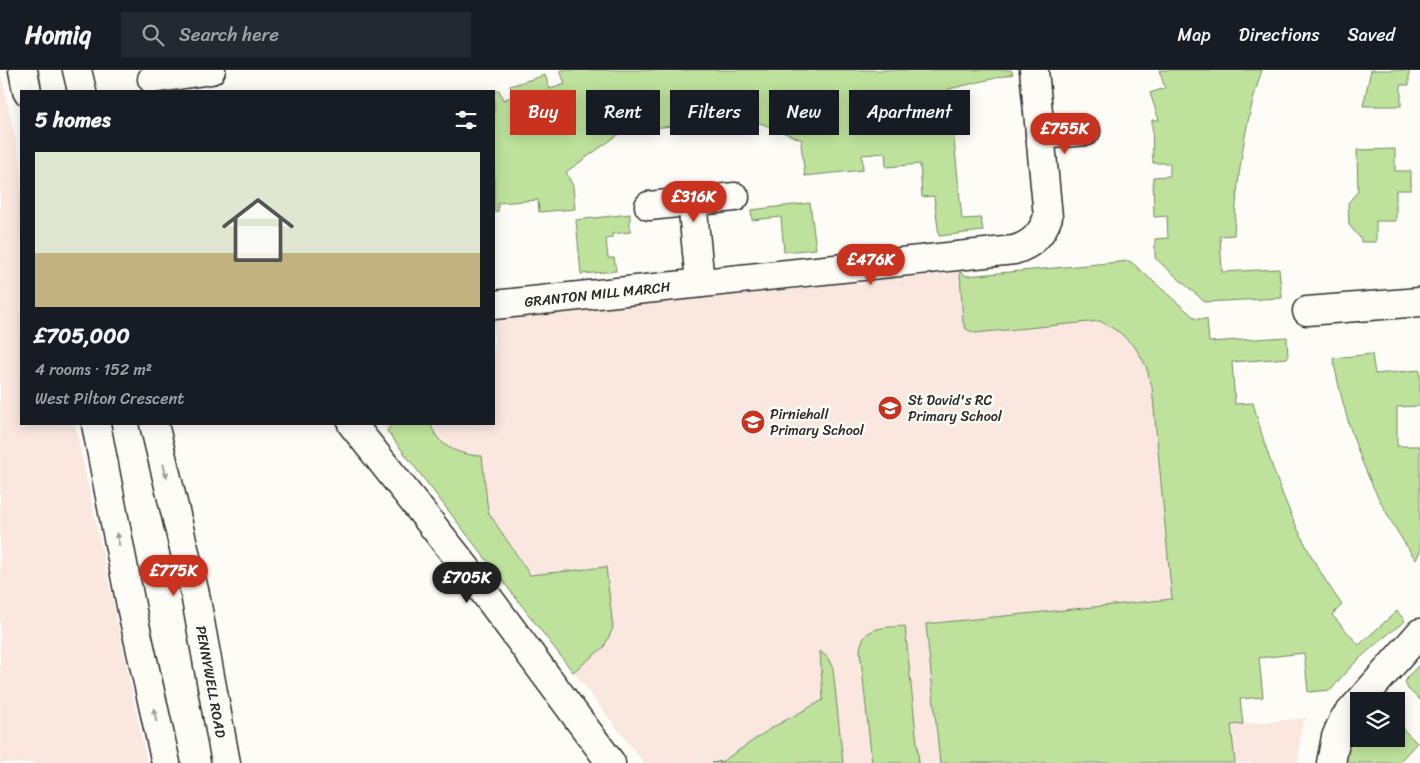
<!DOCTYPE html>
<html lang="en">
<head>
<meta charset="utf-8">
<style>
  :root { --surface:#171b24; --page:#242831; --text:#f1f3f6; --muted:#9ea1a6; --line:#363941; --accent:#c8321e }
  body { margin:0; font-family:Sriracha,sans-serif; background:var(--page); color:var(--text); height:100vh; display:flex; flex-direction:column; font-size:19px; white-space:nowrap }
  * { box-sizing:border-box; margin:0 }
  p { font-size:16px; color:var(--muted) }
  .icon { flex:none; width:28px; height:28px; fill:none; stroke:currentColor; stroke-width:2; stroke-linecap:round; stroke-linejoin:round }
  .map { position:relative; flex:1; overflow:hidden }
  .drawer { position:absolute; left:20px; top:20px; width:475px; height:335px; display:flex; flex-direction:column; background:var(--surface); border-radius:0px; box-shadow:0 2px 12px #0003 }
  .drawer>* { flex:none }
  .banner { position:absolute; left:510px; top:20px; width:475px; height:45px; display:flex; gap:10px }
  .buttons { position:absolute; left:1350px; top:622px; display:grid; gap:10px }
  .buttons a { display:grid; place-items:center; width:55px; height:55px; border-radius:0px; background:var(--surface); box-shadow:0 2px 12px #0003; font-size:25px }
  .price { position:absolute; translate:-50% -42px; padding:0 11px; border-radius:18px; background:var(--accent); color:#fff; font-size:16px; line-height:32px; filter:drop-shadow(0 1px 2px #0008) }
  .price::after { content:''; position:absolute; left:50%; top:30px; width:15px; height:11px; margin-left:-8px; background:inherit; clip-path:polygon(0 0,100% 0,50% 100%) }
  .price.active { background:#222; color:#fff }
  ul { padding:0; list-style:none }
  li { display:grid; align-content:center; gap:10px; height:265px; padding:0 15px }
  li span { display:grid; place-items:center; height:155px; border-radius:0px; color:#555 }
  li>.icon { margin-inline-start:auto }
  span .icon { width:90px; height:90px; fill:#fffc; stroke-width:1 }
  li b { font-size:21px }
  h2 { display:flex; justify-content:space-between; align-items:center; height:60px; padding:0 15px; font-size:21px }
  .chip { padding:0 18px; border-radius:0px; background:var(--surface); box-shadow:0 2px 12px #0003; font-size:18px; line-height:45px }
  .chip.active { background:var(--accent); color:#fff }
  header { display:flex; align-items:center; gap:30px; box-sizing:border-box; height:70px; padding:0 25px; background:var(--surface); border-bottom:1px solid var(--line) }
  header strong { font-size:24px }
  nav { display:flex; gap:28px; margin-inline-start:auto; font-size:18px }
  .search { width:350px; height:45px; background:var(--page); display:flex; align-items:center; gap:12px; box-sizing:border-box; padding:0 18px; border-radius:0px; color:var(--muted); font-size:19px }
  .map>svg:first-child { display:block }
  .built { fill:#f9e7e0 }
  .green { fill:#bee29c; stroke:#748664 }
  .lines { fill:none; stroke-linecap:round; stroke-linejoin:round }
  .minor-casing { stroke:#2b2b2b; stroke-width:31 }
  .minor { stroke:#fdfcf7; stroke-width:28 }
  .oneway { fill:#9e9e9b }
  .labels { text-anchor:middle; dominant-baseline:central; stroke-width:5; stroke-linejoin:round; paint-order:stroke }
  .street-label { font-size:14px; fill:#2b2b2b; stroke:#fdfcf7 }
  .poi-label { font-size:14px; fill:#2b2b2b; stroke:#fdfcf7; text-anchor:start }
</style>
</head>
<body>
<header>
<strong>Homiq</strong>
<div class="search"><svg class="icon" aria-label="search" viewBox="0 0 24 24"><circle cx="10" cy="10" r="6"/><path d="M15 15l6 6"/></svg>Search here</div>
<nav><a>Map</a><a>Directions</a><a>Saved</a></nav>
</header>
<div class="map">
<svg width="1420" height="693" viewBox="0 0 1420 693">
  <rect width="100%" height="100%" fill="#fdfcf7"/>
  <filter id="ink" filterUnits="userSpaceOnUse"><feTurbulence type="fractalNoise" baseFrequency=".02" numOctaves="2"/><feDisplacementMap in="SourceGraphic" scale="10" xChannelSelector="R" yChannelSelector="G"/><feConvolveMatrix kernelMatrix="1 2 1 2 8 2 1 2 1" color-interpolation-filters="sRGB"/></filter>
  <g filter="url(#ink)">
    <!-- built -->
    <path class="built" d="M 0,0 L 21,96 L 21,354 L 75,354 L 147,693 L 0,693 Z
      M 1130,191 L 1196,249 L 1207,249 L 1243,654 L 1308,648 L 1302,654 L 1298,693 L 644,693 L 381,354 L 494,354 L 494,250 L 960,202 L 967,206 Z"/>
    <!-- green -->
    <path class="green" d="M 560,0 L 1011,0 L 1013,4 L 949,19 L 962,149 L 981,148 L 983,161 L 939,166 L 934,126 L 922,127 L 920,94 L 886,97 L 885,83 L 862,85 L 863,100 L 805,106 L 801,74 L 802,70 L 723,38 L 724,51 L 642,59 L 639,50 L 566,102 L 573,116 L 575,139 L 539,142 L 538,130 L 498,133 L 498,141 L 494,142 L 494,22 L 499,20 L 503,30 L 514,26 L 510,16 L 545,5 L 550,19 L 565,14 Z
      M 1159,0 L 1262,0 C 1244,54 1237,109 1234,165 L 1220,166 L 1222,202 L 1279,199 L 1282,228 L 1205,232 L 1155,188 L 1155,169 L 1168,168 L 1167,146 L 1154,147 L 1153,107 L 1170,106 L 1170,93 L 1153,93 L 1152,50 L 1159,50 L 1150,23 L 1165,18 Z
      M 1371,0 L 1409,0 L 1409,15 L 1401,15 L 1401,36 L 1363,36 Z
      M 1395,79 L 1395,101 L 1411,101 L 1411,120 L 1396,120 L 1396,151 L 1376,151 L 1376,172 L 1361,172 L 1361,169 L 1349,155 L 1348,133 L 1358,121 L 1357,80 Z
      M 810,133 L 816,179 L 784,182 L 781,147 L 752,150 L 751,140 Z
      M 630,144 L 630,162 L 612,164 L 612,168 L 606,169 L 608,188 L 614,188 L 616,201 L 581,204 L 576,150 Z
      M 1130,191 L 1196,249 L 1207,249 L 1209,272 L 1287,267 L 1288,288 L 1232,292 L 1235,334 L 1253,333 C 1272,405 1299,475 1342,535 L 1332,545 L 1359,575 L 1397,541 L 1405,551 C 1378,572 1352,592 1331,620 L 1308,622 L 1304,583 L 1259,588 L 1263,627 L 1240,629 L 1243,654 L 1231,655 L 1235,693 L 940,693 L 926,554 L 1172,529 L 1152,317 L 1146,296 L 1135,277 L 1119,262 L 1100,251 L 975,263 L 966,259 L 963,252 L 960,202 L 967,206 Z
      M 1372,284 L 1375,304 L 1420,300 L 1420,336 L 1397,337 L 1397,376 L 1420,376 L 1420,481 L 1416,490 C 1370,424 1348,366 1333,288 Z
      M 392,354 L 431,354 C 437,377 460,385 482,386 L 488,442 L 530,505 L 606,497 L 613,558 L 604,577 L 573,602 L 387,361 Z
      M 905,556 L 919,693 L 872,693 L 860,580 C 863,555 885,558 905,556 Z
      M 820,581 L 828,588 L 833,599 L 843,693 L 712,693 L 723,691 L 773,657 L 823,630 Z
      M 1420,594 L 1420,630 L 1408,619 L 1405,612 L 1409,605 Z
      M 1396,652 L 1417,673 L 1398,693 L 1345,693 L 1348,672 L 1359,661 L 1359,669 L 1396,669 Z"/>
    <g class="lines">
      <defs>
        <g id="minor">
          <path d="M 23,0 L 27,21"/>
          <path d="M 77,0 L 82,21"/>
          <path d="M 152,9 L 211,0"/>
          <path d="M 1040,65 L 1086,61"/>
          <path d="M 692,131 L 700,213"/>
          <path d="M 649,136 L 735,127"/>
          <path id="s1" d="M 494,235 L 1014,180 C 1032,175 1042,164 1048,147 L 1034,0"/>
          <path d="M 1307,241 L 1420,232"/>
          <path d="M 96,354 L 132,541 L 166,693"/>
          <path id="s2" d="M 154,354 L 195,524 L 226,693"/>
          <path d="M 352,354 L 467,499 L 611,693"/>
          <path d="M 1331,693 L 1336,667 L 1344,649 L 1420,563"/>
        </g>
      </defs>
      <!-- minor casing -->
      <use href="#minor" class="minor-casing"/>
      <!-- minor -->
      <use href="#minor" class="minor"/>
    </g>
    <!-- one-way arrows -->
    <defs><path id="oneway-solid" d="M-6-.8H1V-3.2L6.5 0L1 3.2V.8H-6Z" transform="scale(1.25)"/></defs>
    <g class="oneway">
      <use href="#oneway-solid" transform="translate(165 401) rotate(76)"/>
      <use href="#oneway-solid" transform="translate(118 469) rotate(-101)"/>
      <use href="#oneway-solid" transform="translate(155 645) rotate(-103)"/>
    </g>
  </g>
  <!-- icons -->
  <defs>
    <symbol id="school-disc" viewBox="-11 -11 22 22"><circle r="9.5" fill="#c8321e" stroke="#fdfcf7"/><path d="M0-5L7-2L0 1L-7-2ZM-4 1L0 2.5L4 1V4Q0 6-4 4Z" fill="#fff"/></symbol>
  </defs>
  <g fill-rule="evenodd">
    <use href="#school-disc" x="876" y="324" width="28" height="28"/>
    <use href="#school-disc" x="739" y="338" width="28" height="28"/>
  </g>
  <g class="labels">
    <!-- street labels -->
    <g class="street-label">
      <text stroke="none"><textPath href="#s1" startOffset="104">GRANTON MILL MARCH</textPath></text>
      <text stroke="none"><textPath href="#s2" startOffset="264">PENNYWELL ROAD</textPath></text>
    </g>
    <!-- poi labels -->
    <g class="poi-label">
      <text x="908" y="330">St David's RC<tspan x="908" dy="16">Primary School</tspan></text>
      <text x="770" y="344">Pirniehall<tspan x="770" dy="16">Primary School</tspan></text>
    </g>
  </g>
</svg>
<div class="buttons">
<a><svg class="icon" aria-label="layers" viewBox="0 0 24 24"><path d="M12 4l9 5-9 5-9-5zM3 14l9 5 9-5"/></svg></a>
</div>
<b class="price" style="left:1065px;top:85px">£755K</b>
<b class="price" style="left:694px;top:153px">£316K</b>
<b class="price" style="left:871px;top:216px">£476K</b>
<b class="price" style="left:174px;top:527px">£775K</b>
<b class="price active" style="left:467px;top:534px">£705K</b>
<div class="banner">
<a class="chip active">Buy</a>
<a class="chip">Rent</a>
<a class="chip">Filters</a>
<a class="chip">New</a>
<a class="chip">Apartment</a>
</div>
<section class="drawer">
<h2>5 homes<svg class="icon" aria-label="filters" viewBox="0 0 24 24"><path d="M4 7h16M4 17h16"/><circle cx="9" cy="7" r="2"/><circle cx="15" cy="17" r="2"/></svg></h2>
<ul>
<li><span style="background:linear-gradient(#dfe7d0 65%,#c2b280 0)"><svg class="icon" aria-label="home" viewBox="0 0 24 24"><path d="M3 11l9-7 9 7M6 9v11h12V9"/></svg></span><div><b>£705,000</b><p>4 rooms · 152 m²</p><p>West Pilton Crescent</p></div></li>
</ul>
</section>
</div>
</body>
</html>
